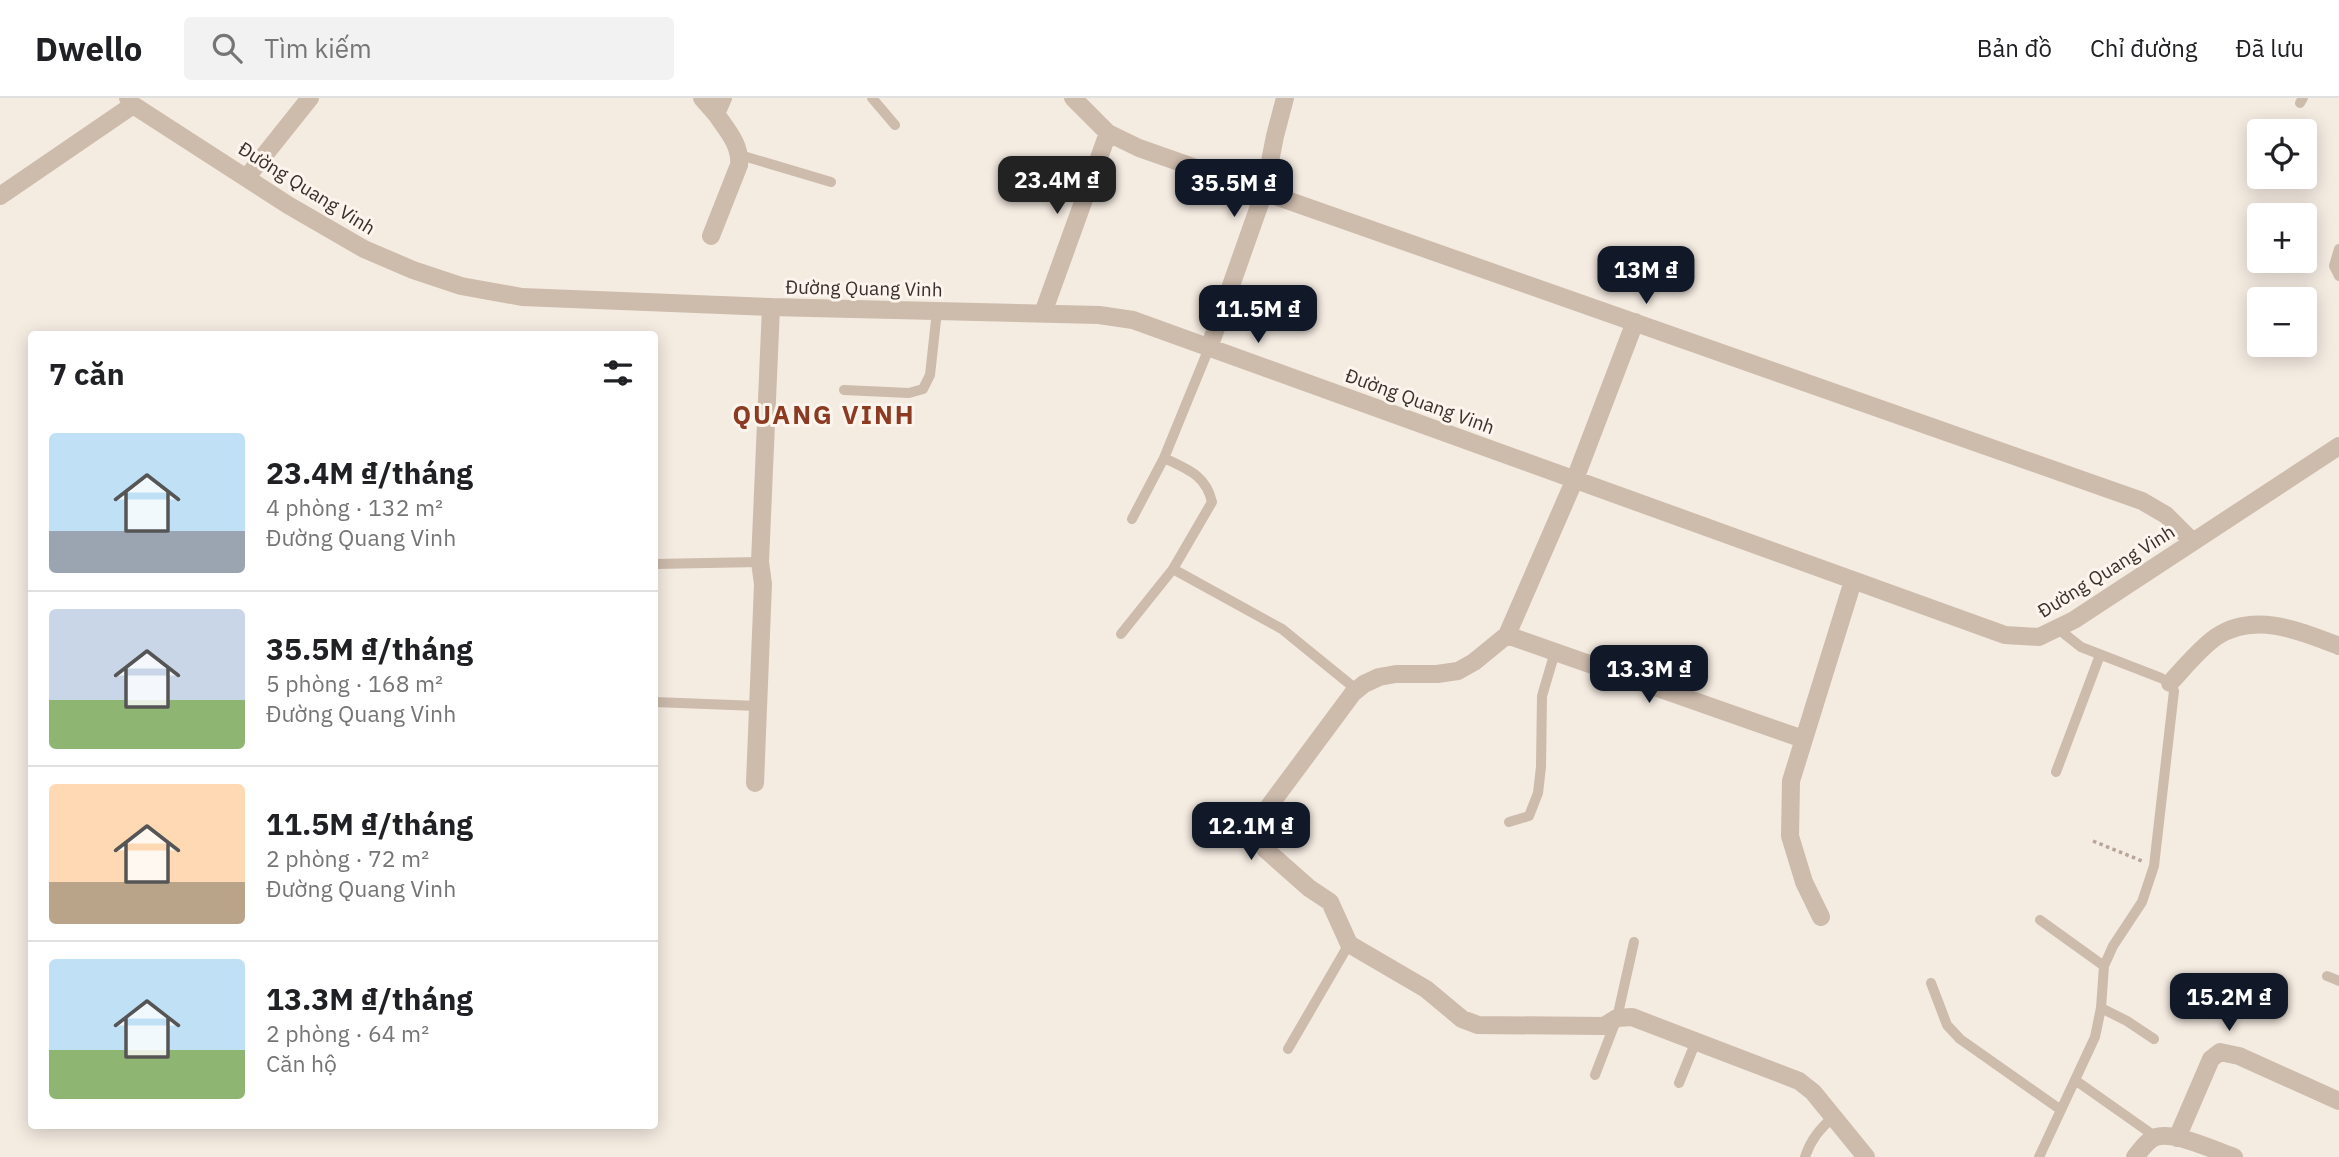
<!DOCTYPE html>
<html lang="vi">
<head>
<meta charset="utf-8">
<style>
  :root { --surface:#fff; --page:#f2f2f2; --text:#202124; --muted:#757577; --line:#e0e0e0; --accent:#111827 }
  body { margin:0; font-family:"IBM Plex Sans",sans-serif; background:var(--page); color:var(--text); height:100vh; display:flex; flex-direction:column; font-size:26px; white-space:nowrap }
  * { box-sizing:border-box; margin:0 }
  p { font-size:23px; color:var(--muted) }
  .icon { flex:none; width:38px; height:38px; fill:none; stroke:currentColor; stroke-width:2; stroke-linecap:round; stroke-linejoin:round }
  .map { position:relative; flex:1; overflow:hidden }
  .details { position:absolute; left:28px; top:233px; width:630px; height:798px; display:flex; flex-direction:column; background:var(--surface); border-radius:7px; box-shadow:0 4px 18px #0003 }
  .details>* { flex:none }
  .tools { position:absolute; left:2247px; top:21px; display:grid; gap:14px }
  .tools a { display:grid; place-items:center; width:70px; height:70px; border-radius:7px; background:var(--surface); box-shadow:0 4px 18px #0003; font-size:35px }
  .price { position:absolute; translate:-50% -60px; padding:0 16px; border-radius:14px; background:var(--accent); color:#fff; font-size:23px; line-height:46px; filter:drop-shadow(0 2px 4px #0008) }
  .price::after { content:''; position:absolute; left:50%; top:42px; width:21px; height:16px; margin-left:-10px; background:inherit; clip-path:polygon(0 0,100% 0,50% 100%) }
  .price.on { background:#222; color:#fff }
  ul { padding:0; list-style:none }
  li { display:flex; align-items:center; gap:21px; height:175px; padding:0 21px }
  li+li { border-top:2px solid var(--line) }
  li span { display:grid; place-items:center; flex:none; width:196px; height:140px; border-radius:7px; color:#555 }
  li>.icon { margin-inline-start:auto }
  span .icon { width:84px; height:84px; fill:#fffc; stroke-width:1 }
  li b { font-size:30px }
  h2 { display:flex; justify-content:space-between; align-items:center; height:84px; padding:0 21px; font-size:30px }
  header { display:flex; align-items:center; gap:42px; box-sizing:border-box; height:98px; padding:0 35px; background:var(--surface); border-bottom:2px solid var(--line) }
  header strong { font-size:33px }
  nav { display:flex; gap:38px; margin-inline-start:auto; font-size:24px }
  .search { width:490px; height:63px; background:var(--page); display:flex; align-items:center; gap:18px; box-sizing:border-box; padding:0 24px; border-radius:7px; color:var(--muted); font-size:26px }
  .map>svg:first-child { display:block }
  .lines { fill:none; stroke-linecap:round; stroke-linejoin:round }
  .path { stroke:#b9a596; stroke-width:3.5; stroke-dasharray:3.5 3.5; stroke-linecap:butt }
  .service { stroke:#cdbbac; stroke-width:10 }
  .minor { stroke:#cdbbac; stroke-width:18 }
  .labels { text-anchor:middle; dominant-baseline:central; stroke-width:6; stroke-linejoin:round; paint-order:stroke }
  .street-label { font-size:19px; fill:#3b302b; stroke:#fbf5ee }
  .district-label { font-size:26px; font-weight:bold; letter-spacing:2px; fill:#8c3b22; stroke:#fbf5ee }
</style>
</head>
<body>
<header>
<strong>Dwello</strong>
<div class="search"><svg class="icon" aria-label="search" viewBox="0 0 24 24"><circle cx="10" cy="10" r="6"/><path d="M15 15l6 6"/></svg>Tìm kiếm</div>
<nav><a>Bản đồ</a><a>Chỉ đường</a><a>Đã lưu</a></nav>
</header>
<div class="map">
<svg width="2339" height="1059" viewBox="0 0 2339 1059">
  <rect width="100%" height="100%" fill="#f4ebe1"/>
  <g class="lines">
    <!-- path -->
    <path class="path" d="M 2093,743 L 2142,763"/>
    <!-- service -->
    <path class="service" d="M 872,0 L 895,27
      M 2300,5 L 2303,0
      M 740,57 L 831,84
      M 2339,151 L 2334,168 L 2339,178
      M 844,292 L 909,295 L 923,291 L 930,277 L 937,213
      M 1132,421 L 1164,360 L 1209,250
      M 654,466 L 760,464
      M 1173,471 L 1282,531 L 1357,592
      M 1121,536 L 1173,471 L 1212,404 C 1206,377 1187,371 1164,360
      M 654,604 L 758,608
      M 2056,674 L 2100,557
      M 1509,724 L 1529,718 L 1538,695 L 1541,669 L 1542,598 L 1555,554
      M 2040,822 L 2104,868
      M 2327,878 L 2339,883
      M 1931,885 L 1947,927 L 1960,941 L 2061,1012
      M 2101,910 L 2127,923 L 2154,941
      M 1288,951 L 1349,846
      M 1595,977 L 1617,920 L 1634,844
      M 2075,982 L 2156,1039
      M 1679,985 L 1696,943
      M 1805,1059 C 1811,1041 1820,1031 1833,1019
      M 2039,1059 L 2095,939 L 2101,910 L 2104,868 L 2113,848 L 2142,804 L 2154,768 L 2174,593 L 2170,585 L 2161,580 L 2081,549 L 2057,530"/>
    <!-- minor -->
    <path class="minor" d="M 128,0 L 133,7 L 288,107 L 364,151 L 413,172 L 461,188 L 522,199 L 771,209 L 1099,217 L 1133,222 L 2005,537 L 2039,539 L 2074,522 L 2339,348
      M 702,0 L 716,16
      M 1073,0 L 1108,35 L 1139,50 L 2142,403 L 2166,417 L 2193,444
      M 247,79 L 310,0
      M 0,98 L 133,7
      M 711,138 L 739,67 C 741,47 727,32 716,16 L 723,0
      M 1043,215 L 1108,35
      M 1635,224 L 1575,381 L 1507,537 L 1474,564 L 1458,573 L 1437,576 L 1396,576 L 1379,579 L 1364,586 L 1353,595 L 1264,715 L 1258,739 L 1265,751 L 1309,790 L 1330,804 L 1349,846 L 1426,891 L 1462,921 L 1478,927 L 1604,928 L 1617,920 L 1632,919 L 1799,983 L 1813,994 L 1866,1059
      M 1209,250 L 1264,94 L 1275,38 L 1285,0
      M 1507,537 L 1803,641
      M 2170,585 C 2184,570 2199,551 2216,539 C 2254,513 2300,533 2339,548
      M 755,685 L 763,486 L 760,464 L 771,209
      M 1821,819 L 1804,784 L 1790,738 L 1791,683 L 1853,483
      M 2177,1040 L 2211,961 L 2220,954 L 2239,958 L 2339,1003
      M 2135,1059 C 2141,1052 2147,1042 2156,1039 C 2174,1033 2216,1053 2234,1059"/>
  </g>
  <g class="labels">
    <!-- street labels -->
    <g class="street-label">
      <text transform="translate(307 90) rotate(32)">Đường Quang Vinh</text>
      <text transform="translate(864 190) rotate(1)">Đường Quang Vinh</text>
      <text transform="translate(1420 303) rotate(20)">Đường Quang Vinh</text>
      <text transform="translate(2106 473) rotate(-32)">Đường Quang Vinh</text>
    </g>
    <!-- district labels -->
    <g class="district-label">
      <text x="824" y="316">QUANG VINH</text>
    </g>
  </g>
</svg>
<div class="tools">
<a><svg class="icon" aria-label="locate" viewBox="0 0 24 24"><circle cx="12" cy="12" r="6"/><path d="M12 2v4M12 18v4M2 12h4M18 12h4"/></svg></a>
<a>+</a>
<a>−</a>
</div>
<b class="price on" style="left:1057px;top:118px">23.4M ₫</b>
<b class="price" style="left:1234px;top:121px">35.5M ₫</b>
<b class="price" style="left:1646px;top:208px">13M ₫</b>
<b class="price" style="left:1258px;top:247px">11.5M ₫</b>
<b class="price" style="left:1649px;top:607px">13.3M ₫</b>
<b class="price" style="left:1251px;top:764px">12.1M ₫</b>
<b class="price" style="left:2229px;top:935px">15.2M ₫</b>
<section class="details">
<h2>7 căn<svg class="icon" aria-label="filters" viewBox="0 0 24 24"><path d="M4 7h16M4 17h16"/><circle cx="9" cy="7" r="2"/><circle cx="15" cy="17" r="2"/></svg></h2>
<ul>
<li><span style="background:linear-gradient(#bfe0f5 70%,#9aa5b1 0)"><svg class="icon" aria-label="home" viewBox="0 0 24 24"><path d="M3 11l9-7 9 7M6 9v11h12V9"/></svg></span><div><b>23.4M ₫/tháng</b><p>4 phòng · 132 m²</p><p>Đường Quang Vinh</p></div></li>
<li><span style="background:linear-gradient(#c9d6e8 65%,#8fb573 0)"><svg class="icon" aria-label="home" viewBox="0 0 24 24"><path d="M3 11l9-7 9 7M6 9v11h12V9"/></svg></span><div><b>35.5M ₫/tháng</b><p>5 phòng · 168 m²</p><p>Đường Quang Vinh</p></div></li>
<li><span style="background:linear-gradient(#ffd9b3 70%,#b9a48a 0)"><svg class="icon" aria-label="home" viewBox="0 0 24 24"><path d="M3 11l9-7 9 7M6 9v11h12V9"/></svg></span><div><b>11.5M ₫/tháng</b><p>2 phòng · 72 m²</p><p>Đường Quang Vinh</p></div></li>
<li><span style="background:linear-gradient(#bfe0f5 65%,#8fb573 0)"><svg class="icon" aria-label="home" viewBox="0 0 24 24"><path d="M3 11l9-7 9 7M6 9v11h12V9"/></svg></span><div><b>13.3M ₫/tháng</b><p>2 phòng · 64 m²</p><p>Căn hộ</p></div></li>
</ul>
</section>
</div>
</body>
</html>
